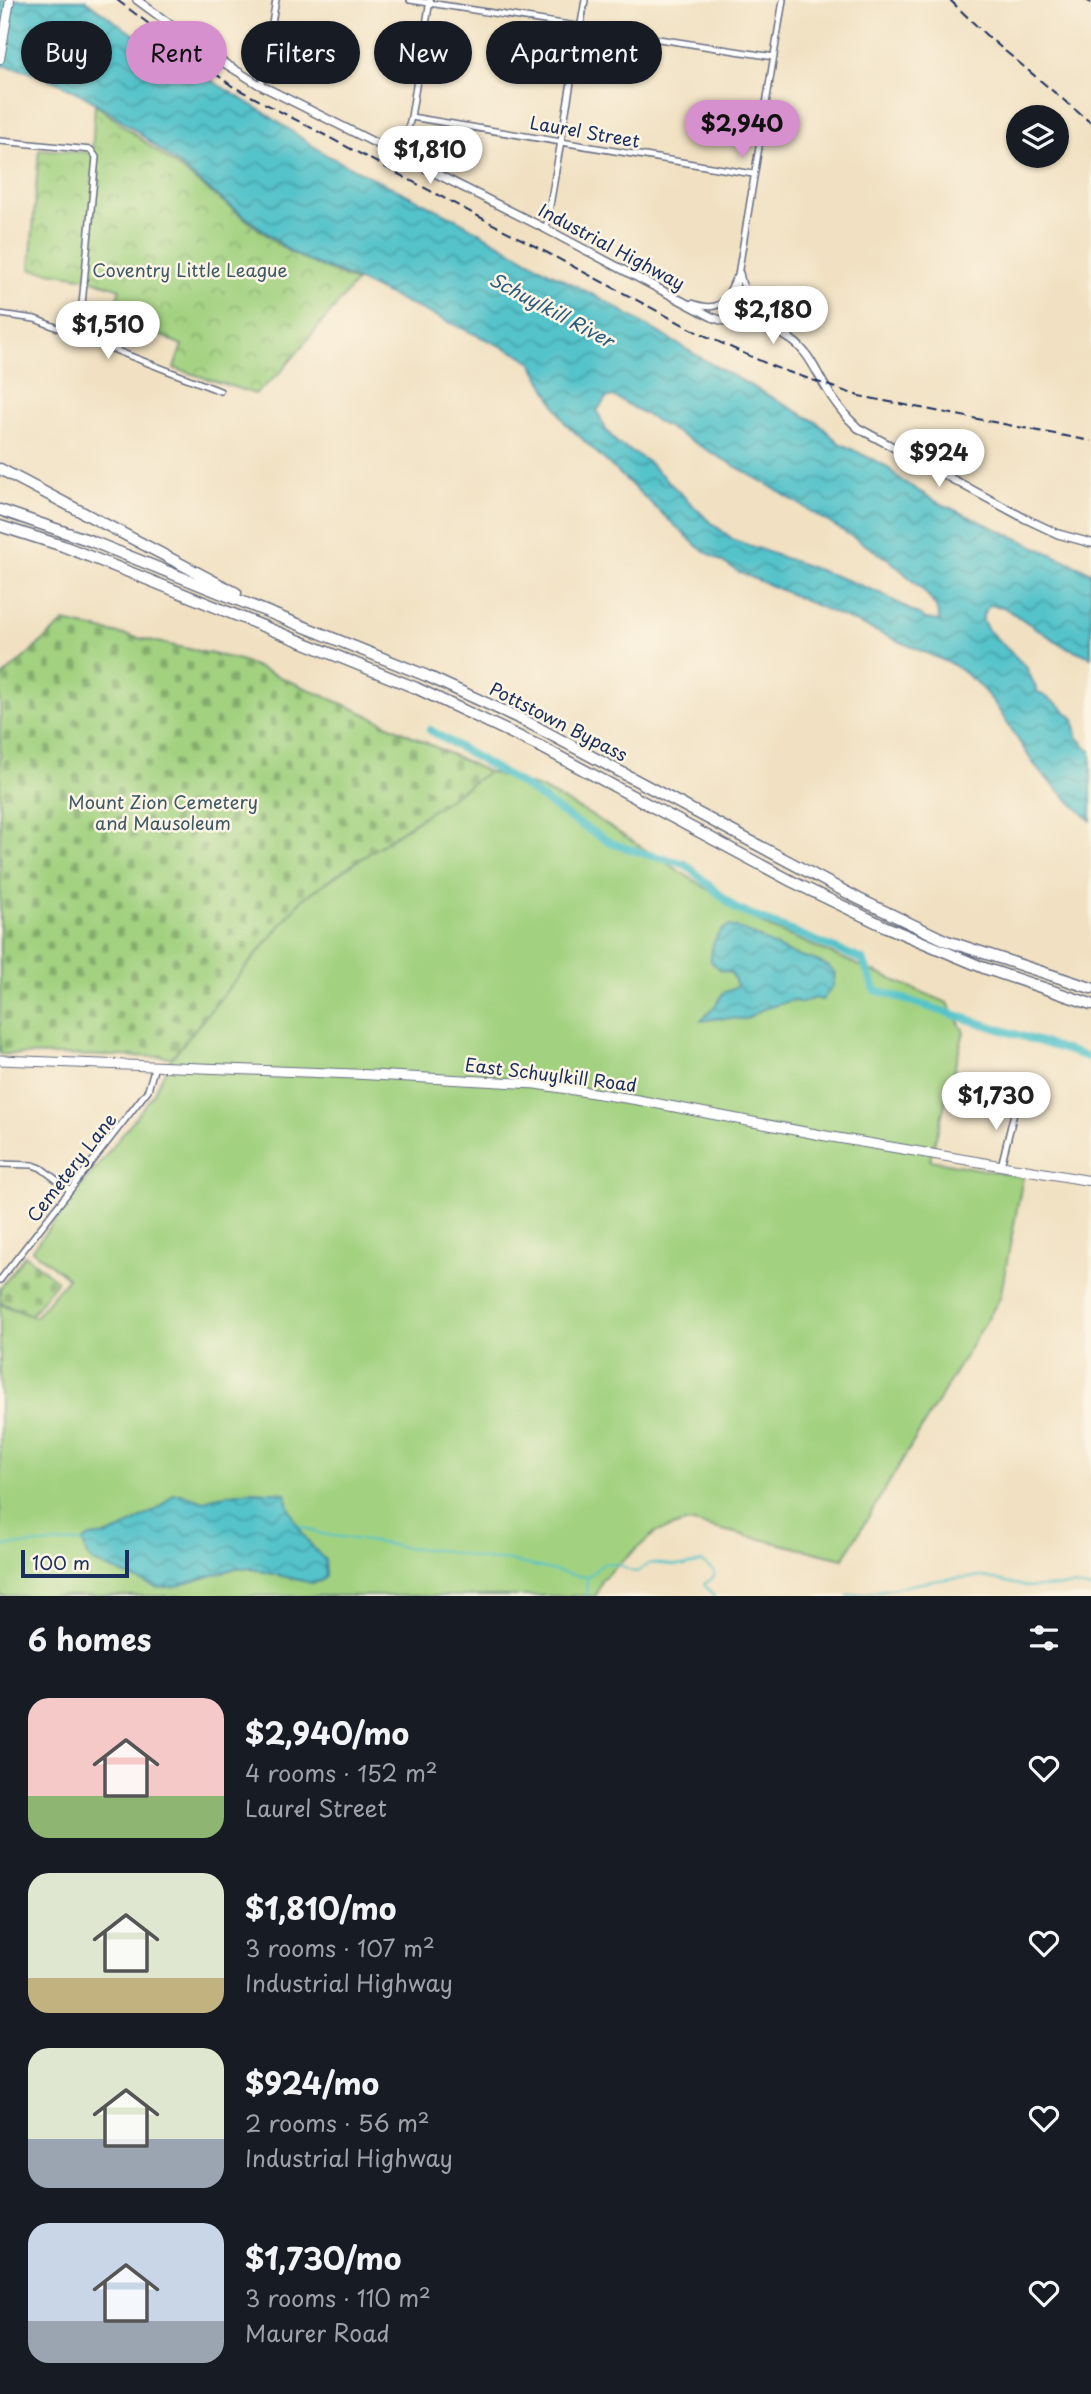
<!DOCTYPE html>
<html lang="en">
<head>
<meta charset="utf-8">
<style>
  :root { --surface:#171b24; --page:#20242c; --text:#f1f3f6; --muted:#9ea1a6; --accent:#d690ce }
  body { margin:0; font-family:"Playpen Sans",sans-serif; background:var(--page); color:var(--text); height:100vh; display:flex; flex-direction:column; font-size:26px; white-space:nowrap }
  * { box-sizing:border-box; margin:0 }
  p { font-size:23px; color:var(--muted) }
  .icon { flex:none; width:38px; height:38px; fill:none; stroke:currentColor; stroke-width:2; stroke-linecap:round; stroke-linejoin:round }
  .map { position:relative; height:1596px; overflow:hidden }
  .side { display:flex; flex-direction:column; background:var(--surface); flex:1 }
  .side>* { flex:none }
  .banner { position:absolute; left:21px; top:21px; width:700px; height:63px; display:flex; gap:14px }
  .controls { position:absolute; left:1006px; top:105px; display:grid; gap:14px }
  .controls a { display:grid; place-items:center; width:63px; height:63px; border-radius:50%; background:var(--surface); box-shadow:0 2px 5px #0004; font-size:35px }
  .scale { position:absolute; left:21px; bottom:18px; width:108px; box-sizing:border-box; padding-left:7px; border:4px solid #1b2f5e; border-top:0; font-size:19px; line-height:24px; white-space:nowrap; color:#1b2f5e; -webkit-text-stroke:5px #fcf5e5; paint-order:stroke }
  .price { position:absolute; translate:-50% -60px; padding:0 16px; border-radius:24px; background:#fff; color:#222; font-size:23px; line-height:46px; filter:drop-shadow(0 2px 4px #0008) }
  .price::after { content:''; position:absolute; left:50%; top:42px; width:21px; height:16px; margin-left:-10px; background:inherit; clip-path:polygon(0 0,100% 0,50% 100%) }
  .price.on { background:var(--accent); color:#111 }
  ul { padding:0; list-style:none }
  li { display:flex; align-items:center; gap:21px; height:175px; padding:0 28px }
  li span { display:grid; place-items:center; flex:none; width:196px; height:140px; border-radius:21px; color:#555 }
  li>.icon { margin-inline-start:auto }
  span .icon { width:84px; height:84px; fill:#fffc; stroke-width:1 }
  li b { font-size:30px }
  h2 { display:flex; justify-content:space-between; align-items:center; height:84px; padding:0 28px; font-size:30px }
  .pill { padding:0 24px; border-radius:32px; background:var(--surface); box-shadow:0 2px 5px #0004; font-size:24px; line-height:63px }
  .pill.on { background:var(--accent); color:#111 }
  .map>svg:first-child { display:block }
  .grass { fill:#a2d280; stroke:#5e806f; stroke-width:2 }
  .cemetery { fill:url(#cemetery-stones); stroke:#5e806f; stroke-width:2 }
  .park { fill:url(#park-crowns); stroke:#5e806f; stroke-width:2 }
  .water { fill:url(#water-waves); stroke:#387994; stroke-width:2; fill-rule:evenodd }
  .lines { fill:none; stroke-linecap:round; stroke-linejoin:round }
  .stream { stroke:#55c3ca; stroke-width:2 }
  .canal { stroke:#55c3ca; stroke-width:8 }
  .minor-casing { stroke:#666d81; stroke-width:8 }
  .tertiary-casing { stroke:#666d81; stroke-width:10 }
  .secondary-casing { stroke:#666d81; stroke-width:10 }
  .primary-casing { stroke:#666d81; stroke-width:11 }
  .motorway-casing { stroke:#666d81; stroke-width:13 }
  .minor { stroke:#fff; stroke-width:5 }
  .tertiary { stroke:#fff; stroke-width:7 }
  .secondary { stroke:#fff; stroke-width:8 }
  .primary { stroke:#fff; stroke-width:9 }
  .motorway { stroke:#fff; stroke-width:10 }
  .rail { stroke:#1b2f5e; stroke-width:2; stroke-dasharray:10 5; stroke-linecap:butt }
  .labels { text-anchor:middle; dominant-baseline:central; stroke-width:5; stroke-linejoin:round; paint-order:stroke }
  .street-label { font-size:18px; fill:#1b2f5e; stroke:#fcf5e5 }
  .park-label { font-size:18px; fill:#3d5866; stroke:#fcf5e5 }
  .water-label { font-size:19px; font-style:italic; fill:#2c5b7e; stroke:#fcf5e5 }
</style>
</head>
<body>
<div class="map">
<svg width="1091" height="1596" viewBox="0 0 1091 1596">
  <defs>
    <pattern id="cemetery-stones" width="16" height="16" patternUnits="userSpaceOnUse" patternTransform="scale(1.75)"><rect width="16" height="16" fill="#a2d280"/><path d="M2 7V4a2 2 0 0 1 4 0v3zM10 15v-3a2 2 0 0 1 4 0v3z" fill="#83ab6c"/></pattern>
    <pattern id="park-crowns" width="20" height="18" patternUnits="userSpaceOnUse" patternTransform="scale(1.75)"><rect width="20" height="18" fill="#a2d280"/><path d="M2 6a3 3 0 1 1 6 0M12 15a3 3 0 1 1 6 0" fill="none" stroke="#83ab6c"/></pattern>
    <pattern id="water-waves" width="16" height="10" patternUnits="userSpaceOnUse" patternTransform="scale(1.75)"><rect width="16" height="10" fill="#55c3ca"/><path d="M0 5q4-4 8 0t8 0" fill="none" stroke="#469fa7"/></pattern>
  </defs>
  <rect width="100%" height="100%" fill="#fcf5e5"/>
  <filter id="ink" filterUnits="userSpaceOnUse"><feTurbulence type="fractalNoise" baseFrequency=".0143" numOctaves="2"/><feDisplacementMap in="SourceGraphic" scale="14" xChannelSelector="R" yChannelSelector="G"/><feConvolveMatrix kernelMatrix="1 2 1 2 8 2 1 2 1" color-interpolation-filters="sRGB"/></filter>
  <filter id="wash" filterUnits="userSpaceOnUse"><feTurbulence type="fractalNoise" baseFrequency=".00686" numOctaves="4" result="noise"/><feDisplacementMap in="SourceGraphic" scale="28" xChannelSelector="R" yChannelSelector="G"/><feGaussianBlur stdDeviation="1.57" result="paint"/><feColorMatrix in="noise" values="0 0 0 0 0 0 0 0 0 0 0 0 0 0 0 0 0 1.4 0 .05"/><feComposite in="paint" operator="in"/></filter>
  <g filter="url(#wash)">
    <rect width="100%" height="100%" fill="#f1e1c2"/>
    <!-- grass -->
    <path class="grass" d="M 488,772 L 540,788 L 591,815 L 766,926 L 948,1003 L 964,1032 L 930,1160 L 1023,1177 L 1000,1298 L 843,1559 L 689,1522 L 656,1532 L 602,1579 L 596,1596 L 0,1596 L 0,1304 L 35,1317 L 68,1278 L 32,1250 L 152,1096 L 172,1057 L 302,899 Z"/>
    <!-- cemetery -->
    <path class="cemetery" d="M 64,622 L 240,660 L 359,711 L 488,772 L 302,899 L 172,1057 L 0,1054 L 0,679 Z
      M 25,1255 L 57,1281 L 31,1315 L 0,1302 L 0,1289 Z"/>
    <!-- park -->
    <path class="park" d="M 95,104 L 290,253 L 356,282 L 280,373 L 255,394 L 174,368 L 182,345 L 112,314 L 120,289 L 87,278 L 30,269 L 39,149 L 92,153 Z"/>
    <!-- water -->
    <path class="water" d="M 0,0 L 85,0 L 124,28 L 262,111 L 328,156 L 452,217 L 551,273 L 607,302 L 713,365 L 818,423 L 839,443 L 886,466 L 901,480 L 937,502 L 1091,572 L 1091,657 L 1064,646 L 1003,607 L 989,605 L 983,614 L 983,621 L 988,630 L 1026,667 L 1038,692 L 1059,705 L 1074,719 L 1077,737 L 1091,751 L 1091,821 L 1050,782 L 1033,763 L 993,701 L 977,683 L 954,665 L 739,572 L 698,547 L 565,423 L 532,363 L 523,356 L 350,277 L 306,260 L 287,249 C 262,228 235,210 210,190 C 146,140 83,78 0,65 ZM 613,396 L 768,485 L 890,560 L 925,592 L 936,607 L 940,621 L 926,619 L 882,594 L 852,582 L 734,540 L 709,521 L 647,461 L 617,443 L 606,430 L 597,411 L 606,398 Z
      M 729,926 C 750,930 769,945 790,953 C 805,958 826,960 835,974 L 833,986 L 822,1000 L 814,998 L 802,1003 L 793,1000 L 763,1009 L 746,1019 L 719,1018 L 701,1021 L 717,1004 L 723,993 L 735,988 L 737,985 L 731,972 L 720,970 L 711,961 C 710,947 716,932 729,926 Z
      M 250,1491 L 285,1493 C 291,1518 306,1542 325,1560 L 326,1576 L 321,1581 L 312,1583 L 247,1568 L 236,1568 L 177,1586 L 158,1588 L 93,1562 L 87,1555 L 83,1542 L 90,1537 L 108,1535 L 120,1530 L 159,1508 L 174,1494 L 182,1494 L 204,1502 L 214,1497 Z"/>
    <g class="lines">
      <!-- stream -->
      <path class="stream" d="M 299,1526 L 322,1534 L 405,1547 L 446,1551 L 483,1559 L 511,1561 L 578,1576 L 587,1577 L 604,1563 L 618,1564 L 630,1571 L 637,1572 L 650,1563 L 683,1566 L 702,1562 L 715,1572 L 713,1578 L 704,1584 L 714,1596
        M 0,1546 L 83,1542
        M 586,1596 L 587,1578
        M 848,1596 C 891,1591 934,1577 978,1577 C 996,1577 1013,1586 1031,1587 C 1050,1588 1073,1583 1091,1589"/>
      <!-- canal -->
      <path class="canal" d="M 430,730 L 526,787 L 571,819 L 613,844 L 645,854 L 685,864 L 736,909 L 863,960 L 875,990 L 1091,1058"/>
    </g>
  </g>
  <g filter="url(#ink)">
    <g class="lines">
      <defs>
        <path id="minor" d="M 410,0 L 774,57
          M 261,86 L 276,0
          M 411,117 L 753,174
          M 0,141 L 91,150 L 96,157 L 79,336
          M 397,153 L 404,144 L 411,117 L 430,0
          M 546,229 L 585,0
          M 740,273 C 748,314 765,310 790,336
          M 692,303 C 720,313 724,303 735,279
          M 0,314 L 35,319 L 220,391
          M 730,324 L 783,0
          M 1007,1104 L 1028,1108
          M 0,1164 L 33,1165 L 41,1168 L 70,1190
          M 1001,1166 L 1016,1105
          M 0,1280 L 148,1090 L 155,1066"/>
        <path id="tertiary" d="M 137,0 L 216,58 L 258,84 L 546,229 L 712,317 C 736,327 762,324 785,336 C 807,348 813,366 825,386 C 834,402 845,416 858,428 L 1024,518 L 1058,534 L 1091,543"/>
        <path id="secondary" d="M 0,59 L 10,0"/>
        <path id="primary" d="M 0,1060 L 354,1074 L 536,1084 L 638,1100 L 826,1136 L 1091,1181"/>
        <path id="motorway" d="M 0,469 L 236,593
          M 0,510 L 91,541 L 427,676 L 527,722 L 859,899 L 947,941 L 1091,988
          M 0,526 L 63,546 L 134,574 L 416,688 L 541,747 L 793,882 L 884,926 L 984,968 L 1091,1004"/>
      </defs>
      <!-- minor casing -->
      <use href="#minor" class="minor-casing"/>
      <!-- tertiary casing -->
      <use href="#tertiary" class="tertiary-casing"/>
      <!-- secondary casing -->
      <use href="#secondary" class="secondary-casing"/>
      <!-- primary casing -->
      <use href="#primary" class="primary-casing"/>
      <!-- motorway casing -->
      <use href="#motorway" class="motorway-casing"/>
      <!-- minor -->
      <use href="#minor" class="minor"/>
      <!-- tertiary -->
      <use href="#tertiary" class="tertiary"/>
      <!-- secondary -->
      <use href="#secondary" class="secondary"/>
      <!-- primary -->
      <use href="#primary" class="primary"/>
      <!-- motorway -->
      <use href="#motorway" class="motorway"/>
      <!-- rail -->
      <path class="rail" d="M 117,0 L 232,86 L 697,332 L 774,367 L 859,396 L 1091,441
        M 950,0 L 986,35 L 1091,123
        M 1086,0 L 1091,3"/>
    </g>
  </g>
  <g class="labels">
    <!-- street labels -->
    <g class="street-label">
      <text transform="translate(585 131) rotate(10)">Laurel Street</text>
      <text transform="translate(612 246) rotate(28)">Industrial Highway</text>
      <text transform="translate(559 721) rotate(27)">Pottstown Bypass</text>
      <text transform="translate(551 1074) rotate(7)">East Schuylkill Road</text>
      <text transform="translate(71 1167) rotate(-52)">Cemetery Lane</text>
    </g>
    <!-- park labels -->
    <g class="park-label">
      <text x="190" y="269">Coventry Little League</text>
      <text x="163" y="801">Mount Zion Cemetery<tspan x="163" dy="21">and Mausoleum</tspan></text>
    </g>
    <!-- water labels -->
    <g class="water-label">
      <text transform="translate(552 309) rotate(28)">Schuylkill River</text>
    </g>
  </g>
</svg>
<div class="controls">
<a><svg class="icon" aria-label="layers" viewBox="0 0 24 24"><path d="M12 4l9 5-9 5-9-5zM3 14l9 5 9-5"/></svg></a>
</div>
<div class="scale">100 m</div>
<b class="price on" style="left:742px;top:160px">$2,940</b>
<b class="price" style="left:430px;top:186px">$1,810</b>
<b class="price" style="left:773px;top:346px">$2,180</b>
<b class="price" style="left:108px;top:361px">$1,510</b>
<b class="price" style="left:939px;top:489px">$924</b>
<b class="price" style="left:996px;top:1132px">$1,730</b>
<div class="banner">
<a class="pill">Buy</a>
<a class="pill on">Rent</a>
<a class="pill">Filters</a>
<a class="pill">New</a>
<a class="pill">Apartment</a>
</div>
</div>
<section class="side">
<h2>6 homes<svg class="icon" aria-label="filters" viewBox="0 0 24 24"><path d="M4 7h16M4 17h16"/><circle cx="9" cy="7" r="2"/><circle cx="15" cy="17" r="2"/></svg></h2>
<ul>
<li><span style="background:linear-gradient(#f6c9c9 70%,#8fb573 0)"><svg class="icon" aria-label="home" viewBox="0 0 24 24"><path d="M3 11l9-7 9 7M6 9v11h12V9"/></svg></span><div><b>$2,940/mo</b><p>4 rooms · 152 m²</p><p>Laurel Street</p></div><svg class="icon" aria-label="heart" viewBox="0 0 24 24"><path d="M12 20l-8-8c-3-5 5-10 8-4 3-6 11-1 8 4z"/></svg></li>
<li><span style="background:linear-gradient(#dfe7d0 75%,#c2b280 0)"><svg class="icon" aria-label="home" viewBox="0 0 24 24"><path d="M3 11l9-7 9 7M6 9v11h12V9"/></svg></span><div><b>$1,810/mo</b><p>3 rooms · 107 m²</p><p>Industrial Highway</p></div><svg class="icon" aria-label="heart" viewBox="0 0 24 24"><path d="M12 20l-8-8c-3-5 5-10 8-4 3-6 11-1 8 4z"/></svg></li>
<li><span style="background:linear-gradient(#dfe7d0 65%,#9aa5b1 0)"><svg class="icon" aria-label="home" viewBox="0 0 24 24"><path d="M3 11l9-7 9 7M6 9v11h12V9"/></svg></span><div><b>$924/mo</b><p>2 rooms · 56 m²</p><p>Industrial Highway</p></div><svg class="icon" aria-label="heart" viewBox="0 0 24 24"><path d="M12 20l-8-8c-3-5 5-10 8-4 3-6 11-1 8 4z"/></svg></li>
<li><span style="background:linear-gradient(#c9d6e8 70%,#9aa5b1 0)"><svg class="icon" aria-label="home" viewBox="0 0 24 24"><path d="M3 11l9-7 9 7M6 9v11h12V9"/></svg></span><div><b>$1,730/mo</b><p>3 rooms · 110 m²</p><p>Maurer Road</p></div><svg class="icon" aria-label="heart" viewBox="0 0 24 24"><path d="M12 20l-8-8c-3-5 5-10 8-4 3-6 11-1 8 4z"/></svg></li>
</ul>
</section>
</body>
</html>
